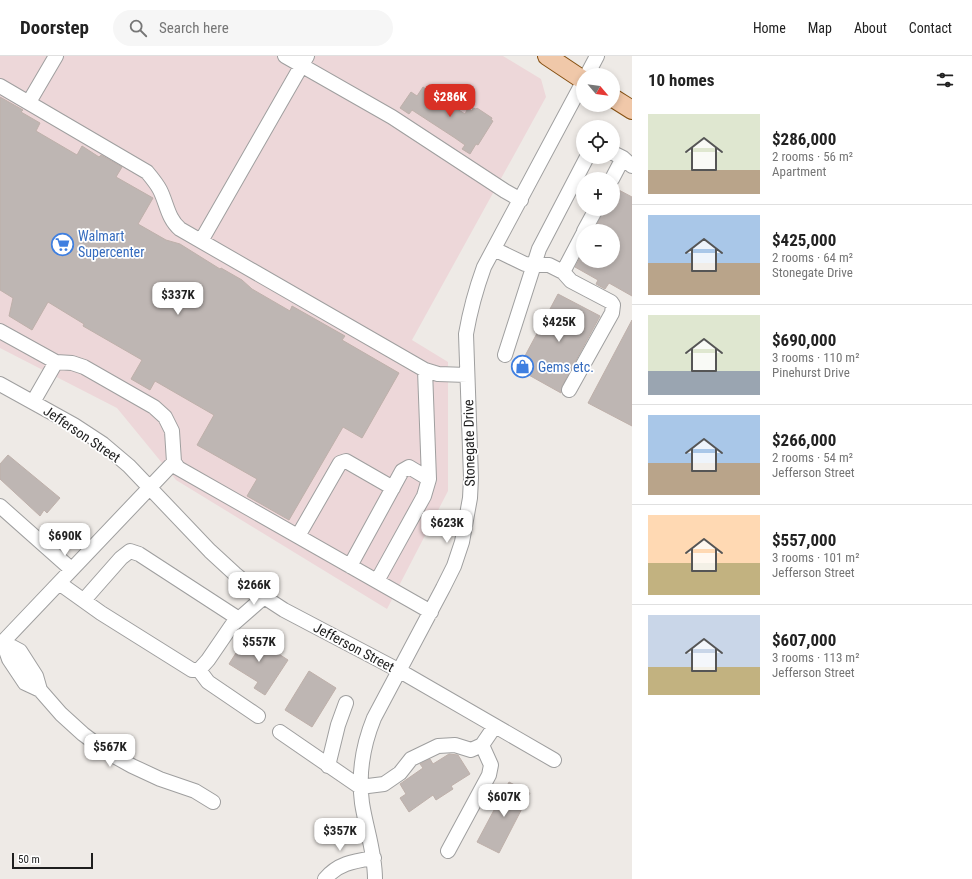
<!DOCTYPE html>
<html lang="en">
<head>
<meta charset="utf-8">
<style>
  :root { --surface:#fff; --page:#f6f6f6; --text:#222; --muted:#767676; --line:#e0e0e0; --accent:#d93025 }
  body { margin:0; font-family:"Roboto Condensed",sans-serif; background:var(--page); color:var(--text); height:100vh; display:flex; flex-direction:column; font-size:15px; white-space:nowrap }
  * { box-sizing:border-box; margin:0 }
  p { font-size:13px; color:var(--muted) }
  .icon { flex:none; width:22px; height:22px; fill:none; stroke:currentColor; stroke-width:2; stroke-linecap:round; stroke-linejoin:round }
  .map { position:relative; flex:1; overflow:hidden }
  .panel { display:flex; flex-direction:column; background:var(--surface); width:340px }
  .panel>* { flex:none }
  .needle { width:26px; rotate:119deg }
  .controls { position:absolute; left:576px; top:12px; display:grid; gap:8px }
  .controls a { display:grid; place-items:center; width:44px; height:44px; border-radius:50%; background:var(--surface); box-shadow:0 2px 6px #0003; font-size:20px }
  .scale { position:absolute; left:12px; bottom:10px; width:81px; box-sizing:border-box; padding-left:4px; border:2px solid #1e1e1e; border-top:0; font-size:11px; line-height:14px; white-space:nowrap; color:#1e1e1e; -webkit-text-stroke:3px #fff; paint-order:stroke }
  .price { position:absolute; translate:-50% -34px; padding:0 9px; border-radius:8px; background:#fff; color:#222; font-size:13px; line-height:26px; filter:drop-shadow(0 1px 2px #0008) }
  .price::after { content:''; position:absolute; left:50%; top:24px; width:12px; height:9px; margin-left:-6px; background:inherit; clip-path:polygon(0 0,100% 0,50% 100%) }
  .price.active { background:var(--accent); color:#fff }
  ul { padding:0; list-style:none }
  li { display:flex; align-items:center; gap:12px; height:100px; padding:0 16px }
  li+li { border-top:1px solid var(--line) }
  li span { display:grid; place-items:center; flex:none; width:112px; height:80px; border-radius:0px; color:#555 }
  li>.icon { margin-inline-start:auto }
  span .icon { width:48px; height:48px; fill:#fffc; stroke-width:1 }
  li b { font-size:17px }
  h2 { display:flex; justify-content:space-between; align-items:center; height:48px; padding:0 16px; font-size:17px }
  header { display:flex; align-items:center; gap:24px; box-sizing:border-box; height:56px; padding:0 20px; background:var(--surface); border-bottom:1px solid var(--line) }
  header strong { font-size:19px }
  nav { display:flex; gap:22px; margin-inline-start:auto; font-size:14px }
  .search { width:280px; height:36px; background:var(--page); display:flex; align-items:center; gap:10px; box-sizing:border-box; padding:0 14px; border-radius:22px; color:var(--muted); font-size:15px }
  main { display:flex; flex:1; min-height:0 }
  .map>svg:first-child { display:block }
  .commercial { fill:#edd7d9 }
  .building { fill:#beb6b3; stroke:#beb0aa }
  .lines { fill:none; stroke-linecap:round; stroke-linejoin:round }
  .minor-casing { stroke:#9f9f9f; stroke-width:16 }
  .major-casing { stroke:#865113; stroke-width:20 }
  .minor { stroke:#fff; stroke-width:14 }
  .major { stroke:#f0c8a9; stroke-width:18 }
  .labels { text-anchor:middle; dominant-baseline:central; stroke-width:3.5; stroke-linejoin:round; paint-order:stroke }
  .shop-label { font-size:14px; fill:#366cbe; stroke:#fff; text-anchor:start }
  .street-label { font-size:14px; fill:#1e1e1e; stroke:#fff }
</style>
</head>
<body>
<header>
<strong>Doorstep</strong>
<div class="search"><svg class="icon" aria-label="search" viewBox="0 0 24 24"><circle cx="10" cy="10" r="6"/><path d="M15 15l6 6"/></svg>Search here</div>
<nav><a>Home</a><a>Map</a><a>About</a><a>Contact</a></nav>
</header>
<main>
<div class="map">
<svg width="632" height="823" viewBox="0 0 632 823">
  <rect width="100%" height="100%" fill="#eeeae6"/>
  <!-- commercial -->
  <path class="commercial" d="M 0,0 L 503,0 L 541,23 L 546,41 L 412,284 L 448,306 L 448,435 L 387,553 L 176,424 L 117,352 L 0,292 Z"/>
  <!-- building -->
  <path class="building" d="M 423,31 L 465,58 L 468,52 L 472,55 L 473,52 L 476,53 L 477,52 L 492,62 L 491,64 L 493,65 L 478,89 L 476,88 L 470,98 L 462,93 L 465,89 L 455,82 L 412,54 L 409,58 L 400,52 L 411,36 L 417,40 Z
    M 0,41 L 23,54 L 21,56 L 40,67 L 36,75 L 77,99 L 82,90 L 99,101 L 101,99 L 122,111 L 116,121 L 153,142 L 138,168 L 166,184 L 180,188 L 220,213 L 221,212 L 242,224 L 252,233 L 290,255 L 292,250 L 345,280 L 342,284 L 399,317 L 362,382 L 343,371 L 289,464 L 247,440 L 257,423 L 197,389 L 214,359 L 155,325 L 150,334 L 131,323 L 142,304 L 83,270 L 84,268 L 48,246 L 32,274 L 9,260 L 13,242 L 0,234 Z
    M 615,132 L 632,141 L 632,240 L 609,227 L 605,233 L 596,228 L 598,224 L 575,211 L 583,196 L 583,205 L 613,205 L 613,175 L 594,175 L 604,153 L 613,153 L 613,137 Z
    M 558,238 L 600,260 L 562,330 L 561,337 L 518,313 Z
    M 632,264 L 632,370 L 588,347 Z
    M 8,399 L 60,442 L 47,457 L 44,454 L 40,460 L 0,423 L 0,408 Z
    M 248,578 L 288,604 L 265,639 L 254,632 L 258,626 L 229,608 Z
    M 309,615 L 336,632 L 312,671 L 285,654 Z
    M 449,698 L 458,699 L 470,718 L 451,730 L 453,733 L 436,744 L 433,739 L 409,756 L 400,742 L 406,738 L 400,728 L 423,712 L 420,708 L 430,703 L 433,708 Z
    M 509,726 L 530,737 L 499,797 L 477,786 Z"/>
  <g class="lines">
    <defs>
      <path id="minor" d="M 285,0 L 392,61 L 505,135 L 521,144
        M 587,19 L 597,0
        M 0,30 L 147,116 C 152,122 157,128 160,134 C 167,148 168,163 180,173 L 425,314 L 438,318 L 467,319
        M 29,46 L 56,0
        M 613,97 L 623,102 L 632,110
        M 612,123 L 623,102
        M 584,175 L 596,153
        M 201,185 L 307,0
        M 494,193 L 525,208 L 549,209 L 563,216 L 571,225 L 611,246 L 613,249 L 612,257 L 569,334
        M 563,216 L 583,178
        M 0,275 L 56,306 L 72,307 L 84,311 L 154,351 L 165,361 L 172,375 L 174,406 L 178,412 L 431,556
        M 505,299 L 539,193 L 587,101
        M 0,328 L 74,369 L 103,388 L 129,410 L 210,495 L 235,518 L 261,539 L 284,554 L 400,615 L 554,704
        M 33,346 L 56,306
        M 0,450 L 71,513
        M 298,480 L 340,407 L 346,405 L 393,432
        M 350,510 L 402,415 L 409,411 L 429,423
        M 377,525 L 424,440 L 429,423 L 425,314
        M 59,527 L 101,557 L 192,614 L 199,614 L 208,604 L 232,569 L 264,541
        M 84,544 L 121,502 L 130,495 L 139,498 L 239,563
        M 3,586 L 20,595 L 36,620 L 40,634 L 61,658 L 83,678 L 107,696 L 132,710 L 160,723 L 195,735 L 213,746
        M 3,586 L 9,603 L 25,627 L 40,634
        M 0,589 L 174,406
        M 199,614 L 208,626 L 258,660
        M 280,676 L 360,731 L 384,728 L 400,717 L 411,703 L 438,690 L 455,689 L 471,694 L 482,689 L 495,670
        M 328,710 L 338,669 L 346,647
        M 448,795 L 489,719 L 491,709 L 482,689
        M 325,823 C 338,807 355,805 374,802
        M 375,823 C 375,796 366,773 362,747 C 358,717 363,689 374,662 L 443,532 L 454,510 L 462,486 L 470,442 L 471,422 L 466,278 C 470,255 476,233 484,211 L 583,26"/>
      <path id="major" d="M 547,0 L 583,24
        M 613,42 L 632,54"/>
    </defs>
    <!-- minor casing -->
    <use href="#minor" class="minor-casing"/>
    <!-- major casing -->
    <use href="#major" class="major-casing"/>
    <!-- minor -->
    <use href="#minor" class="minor"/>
    <!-- major -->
    <use href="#major" class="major"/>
  </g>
  <!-- icons -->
  <defs>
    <symbol id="supermarket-ring" viewBox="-11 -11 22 22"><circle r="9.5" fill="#fff" stroke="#3f7fe0" stroke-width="1.5"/><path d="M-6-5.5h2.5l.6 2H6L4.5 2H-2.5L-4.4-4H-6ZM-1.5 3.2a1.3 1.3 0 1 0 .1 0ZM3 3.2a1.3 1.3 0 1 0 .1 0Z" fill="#3f7fe0"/></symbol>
    <symbol id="shop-ring" viewBox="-11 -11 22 22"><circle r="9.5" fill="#fff" stroke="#3f7fe0" stroke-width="1.5"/><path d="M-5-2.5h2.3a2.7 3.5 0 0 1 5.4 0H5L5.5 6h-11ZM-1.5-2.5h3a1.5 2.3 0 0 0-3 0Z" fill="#3f7fe0"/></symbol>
  </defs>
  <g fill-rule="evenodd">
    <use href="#supermarket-ring" x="50" y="176" width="25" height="25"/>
    <use href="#shop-ring" x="510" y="298" width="25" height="25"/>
  </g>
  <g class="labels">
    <!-- shop labels -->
    <g class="shop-label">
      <text x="78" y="180">Walmart<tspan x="78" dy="16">Supercenter</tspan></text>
      <text x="538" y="311">Gems etc.</text>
    </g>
    <!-- street labels -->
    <g class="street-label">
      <text transform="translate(82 378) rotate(34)">Jefferson Street</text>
      <text transform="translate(469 387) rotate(-91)">Stonegate Drive</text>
      <text transform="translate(354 591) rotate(28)">Jefferson Street</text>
    </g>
  </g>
</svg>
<div class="controls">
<a><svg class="needle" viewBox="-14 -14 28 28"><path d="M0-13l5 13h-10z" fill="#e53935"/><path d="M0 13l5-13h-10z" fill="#767676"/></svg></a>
<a><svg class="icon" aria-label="locate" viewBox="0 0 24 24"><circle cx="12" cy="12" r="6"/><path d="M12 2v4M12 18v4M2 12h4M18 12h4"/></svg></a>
<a>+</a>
<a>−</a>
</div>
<div class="scale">50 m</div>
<b class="price active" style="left:450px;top:62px">$286K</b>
<b class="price" style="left:178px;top:260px">$337K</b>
<b class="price" style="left:559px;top:287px">$425K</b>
<b class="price" style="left:447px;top:488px">$623K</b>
<b class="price" style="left:65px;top:501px">$690K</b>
<b class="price" style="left:254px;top:550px">$266K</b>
<b class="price" style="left:259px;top:607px">$557K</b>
<b class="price" style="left:110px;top:712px">$567K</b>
<b class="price" style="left:504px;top:762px">$607K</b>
<b class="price" style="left:340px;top:796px">$357K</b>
</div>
<section class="panel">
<h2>10 homes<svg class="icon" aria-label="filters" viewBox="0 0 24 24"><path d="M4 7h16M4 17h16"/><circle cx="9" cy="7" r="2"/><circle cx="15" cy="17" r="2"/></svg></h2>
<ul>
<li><span style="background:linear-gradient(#dfe7d0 70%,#b9a48a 0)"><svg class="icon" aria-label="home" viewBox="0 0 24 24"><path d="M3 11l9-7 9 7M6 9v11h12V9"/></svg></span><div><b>$286,000</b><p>2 rooms · 56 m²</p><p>Apartment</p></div></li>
<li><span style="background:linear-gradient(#a9c7e8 60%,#b9a48a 0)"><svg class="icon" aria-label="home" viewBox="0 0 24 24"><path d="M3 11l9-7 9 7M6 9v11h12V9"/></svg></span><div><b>$425,000</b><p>2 rooms · 64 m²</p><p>Stonegate Drive</p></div></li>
<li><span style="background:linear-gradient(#dfe7d0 70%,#9aa5b1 0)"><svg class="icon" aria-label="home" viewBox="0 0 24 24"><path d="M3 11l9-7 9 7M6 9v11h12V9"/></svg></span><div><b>$690,000</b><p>3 rooms · 110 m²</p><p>Pinehurst Drive</p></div></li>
<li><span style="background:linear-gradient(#a9c7e8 60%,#b9a48a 0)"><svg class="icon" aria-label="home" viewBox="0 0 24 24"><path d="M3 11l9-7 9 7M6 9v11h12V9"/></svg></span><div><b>$266,000</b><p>2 rooms · 54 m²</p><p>Jefferson Street</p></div></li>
<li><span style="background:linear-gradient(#ffd9b3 60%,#c2b280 0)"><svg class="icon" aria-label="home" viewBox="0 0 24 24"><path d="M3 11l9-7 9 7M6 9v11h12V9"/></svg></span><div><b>$557,000</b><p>3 rooms · 101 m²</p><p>Jefferson Street</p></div></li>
<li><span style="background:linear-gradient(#c9d6e8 65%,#c2b280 0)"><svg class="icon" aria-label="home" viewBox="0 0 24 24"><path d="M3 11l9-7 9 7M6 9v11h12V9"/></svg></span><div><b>$607,000</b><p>3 rooms · 113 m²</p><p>Jefferson Street</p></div></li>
</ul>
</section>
</main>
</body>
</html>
